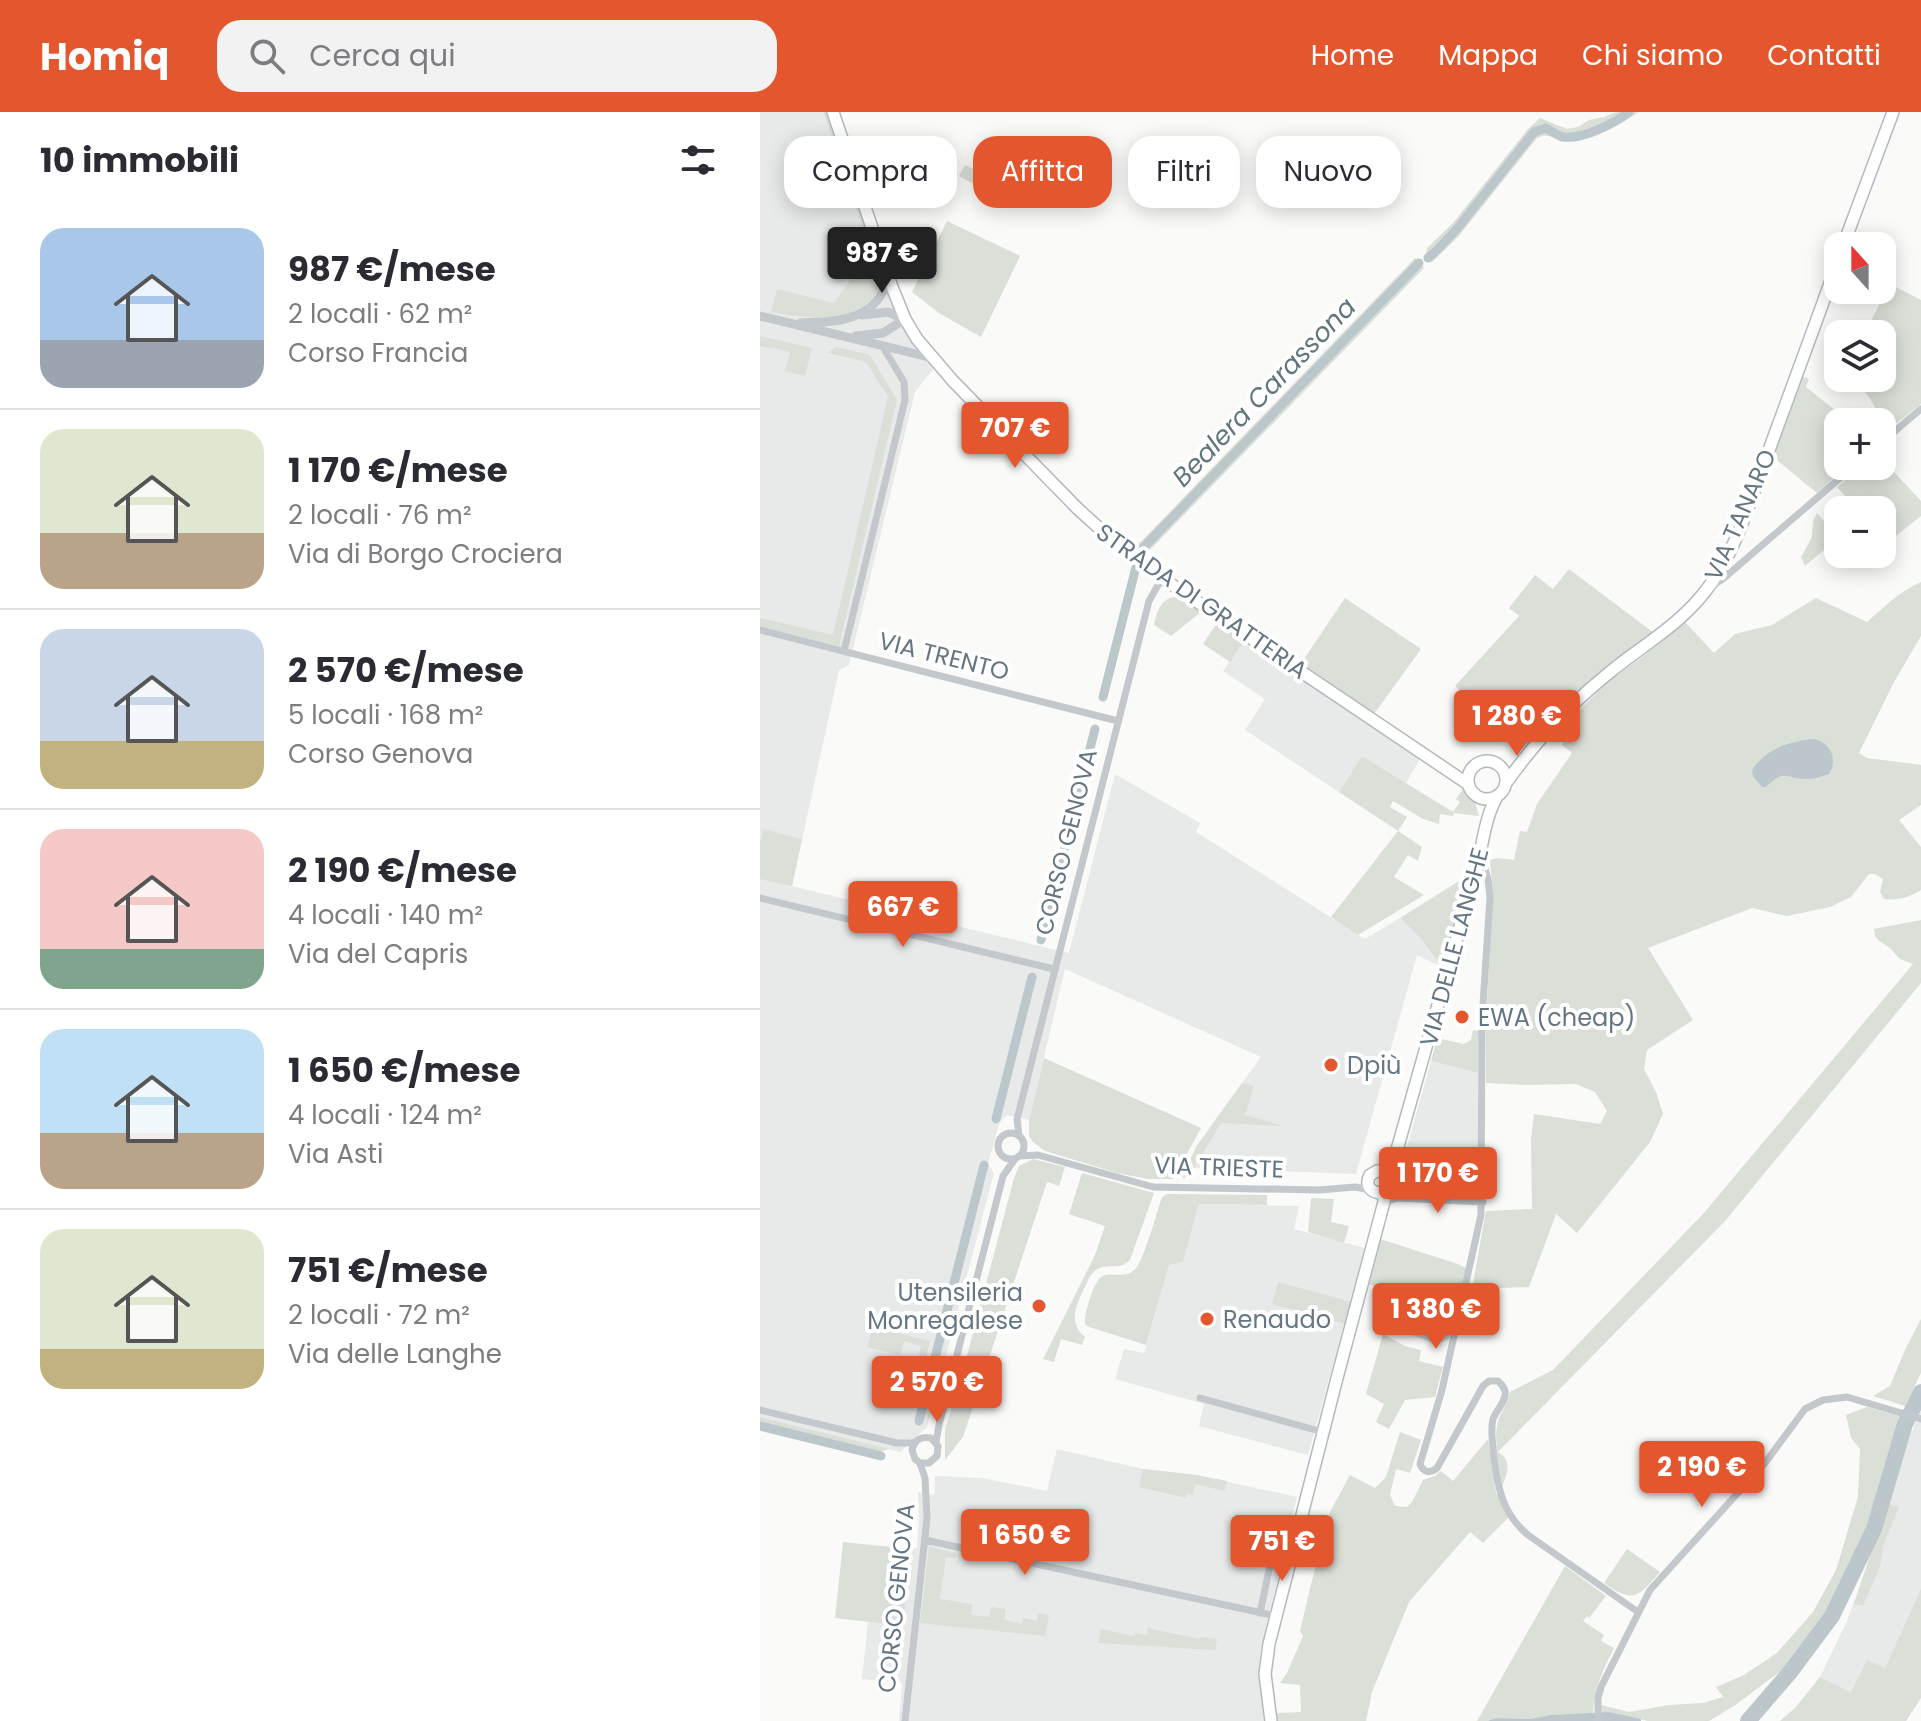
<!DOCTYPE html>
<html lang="it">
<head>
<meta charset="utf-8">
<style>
  :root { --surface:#fff; --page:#f2f2f3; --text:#2b2b33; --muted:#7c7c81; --line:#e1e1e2; --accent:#e4572e }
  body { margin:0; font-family:Poppins,sans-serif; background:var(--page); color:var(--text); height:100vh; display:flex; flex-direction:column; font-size:30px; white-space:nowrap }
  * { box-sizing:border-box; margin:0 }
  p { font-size:26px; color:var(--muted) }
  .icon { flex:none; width:44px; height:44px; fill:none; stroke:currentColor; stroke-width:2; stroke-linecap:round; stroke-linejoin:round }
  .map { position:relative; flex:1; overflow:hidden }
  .drawer { display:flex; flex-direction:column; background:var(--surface); width:760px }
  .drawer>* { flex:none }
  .top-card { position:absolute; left:24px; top:24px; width:760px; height:72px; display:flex; gap:16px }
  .needle { width:52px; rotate:339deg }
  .tools { position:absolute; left:1064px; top:120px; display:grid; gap:16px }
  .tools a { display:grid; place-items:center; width:72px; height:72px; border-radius:16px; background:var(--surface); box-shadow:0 4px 20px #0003; font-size:40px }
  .price { position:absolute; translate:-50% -68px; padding:0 18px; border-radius:8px; background:var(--accent); color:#fff; font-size:26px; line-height:52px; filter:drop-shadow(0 2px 4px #0008) }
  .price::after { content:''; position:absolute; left:50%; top:48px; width:24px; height:18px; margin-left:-12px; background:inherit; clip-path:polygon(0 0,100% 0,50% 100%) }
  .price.on { background:#222; color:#fff }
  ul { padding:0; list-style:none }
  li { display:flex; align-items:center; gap:24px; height:200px; padding:0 40px }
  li+li { border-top:2px solid var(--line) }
  li span { display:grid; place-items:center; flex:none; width:224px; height:160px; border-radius:24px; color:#555 }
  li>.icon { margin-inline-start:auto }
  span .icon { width:96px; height:96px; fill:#fffc; stroke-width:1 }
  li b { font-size:34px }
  h2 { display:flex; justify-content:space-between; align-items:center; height:96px; padding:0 40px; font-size:34px }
  .tag { padding:0 28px; border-radius:24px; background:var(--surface); box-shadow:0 4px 20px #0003; font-size:28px; line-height:72px }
  .tag.on { background:var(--accent); color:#fff }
  header { display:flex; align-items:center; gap:48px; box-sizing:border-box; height:112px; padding:0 40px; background:var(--accent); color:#fff }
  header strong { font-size:38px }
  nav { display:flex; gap:44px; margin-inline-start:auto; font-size:28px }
  .search { width:560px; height:72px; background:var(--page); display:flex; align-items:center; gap:20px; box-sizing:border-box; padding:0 28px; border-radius:24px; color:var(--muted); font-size:30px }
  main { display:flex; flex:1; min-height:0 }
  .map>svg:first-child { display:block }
  .built { fill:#e8e9e9 }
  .green { fill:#dadfd7 }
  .water { fill:#bbc7cb }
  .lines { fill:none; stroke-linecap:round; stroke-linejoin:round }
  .canal { stroke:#bbc7cb; stroke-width:9 }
  .river { stroke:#bbc7cb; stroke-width:16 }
  .secondary-casing { stroke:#b3babf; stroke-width:14 }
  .minor { stroke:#c3c8cc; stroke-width:7 }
  .tertiary { stroke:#c3c8cc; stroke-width:9 }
  .secondary { stroke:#fff; stroke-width:11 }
  .poi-dot { fill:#e4572e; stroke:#fff; stroke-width:3 }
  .labels { text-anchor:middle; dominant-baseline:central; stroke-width:8; stroke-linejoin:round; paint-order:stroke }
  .street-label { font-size:24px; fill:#657683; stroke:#fff }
  .poi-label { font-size:24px; fill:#657683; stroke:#fff; text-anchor:start }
  .water-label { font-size:26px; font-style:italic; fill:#60757c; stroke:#fff }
</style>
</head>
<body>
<header>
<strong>Homiq</strong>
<div class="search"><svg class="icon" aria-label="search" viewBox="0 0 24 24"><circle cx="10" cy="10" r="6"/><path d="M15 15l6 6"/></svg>Cerca qui</div>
<nav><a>Home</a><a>Mappa</a><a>Chi siamo</a><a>Contatti</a></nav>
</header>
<main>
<section class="drawer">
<h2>10 immobili<svg class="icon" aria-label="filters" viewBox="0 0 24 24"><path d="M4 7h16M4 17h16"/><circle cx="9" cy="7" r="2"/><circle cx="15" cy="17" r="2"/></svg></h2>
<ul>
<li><span style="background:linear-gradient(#a9c7e8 70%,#9aa5b1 0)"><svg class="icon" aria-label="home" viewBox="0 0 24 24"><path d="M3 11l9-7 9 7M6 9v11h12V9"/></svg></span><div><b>987 €/mese</b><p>2 locali · 62 m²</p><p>Corso Francia</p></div></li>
<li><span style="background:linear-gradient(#dfe7d0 65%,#b9a48a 0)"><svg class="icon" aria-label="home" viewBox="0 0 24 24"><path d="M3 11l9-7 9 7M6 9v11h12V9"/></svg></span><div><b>1 170 €/mese</b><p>2 locali · 76 m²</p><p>Via di Borgo Crociera</p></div></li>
<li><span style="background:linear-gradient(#c9d6e8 70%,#c2b280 0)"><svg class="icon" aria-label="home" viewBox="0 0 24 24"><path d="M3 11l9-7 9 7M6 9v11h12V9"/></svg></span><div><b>2 570 €/mese</b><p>5 locali · 168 m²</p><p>Corso Genova</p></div></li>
<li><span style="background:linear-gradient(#f6c9c9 75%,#7fa58c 0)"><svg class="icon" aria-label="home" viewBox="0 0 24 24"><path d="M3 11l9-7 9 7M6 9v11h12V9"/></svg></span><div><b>2 190 €/mese</b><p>4 locali · 140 m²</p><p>Via del Capris</p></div></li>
<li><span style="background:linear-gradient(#bfe0f5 65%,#b9a48a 0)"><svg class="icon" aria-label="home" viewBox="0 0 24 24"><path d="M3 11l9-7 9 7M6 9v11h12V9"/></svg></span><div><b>1 650 €/mese</b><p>4 locali · 124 m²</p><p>Via Asti</p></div></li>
<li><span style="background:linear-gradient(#dfe7d0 75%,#c2b280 0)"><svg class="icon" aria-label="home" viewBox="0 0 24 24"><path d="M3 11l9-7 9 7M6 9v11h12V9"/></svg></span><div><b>751 €/mese</b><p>2 locali · 72 m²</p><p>Via delle Langhe</p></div></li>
</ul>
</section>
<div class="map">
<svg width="1161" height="1609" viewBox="0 0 1161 1609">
  <rect width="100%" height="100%" fill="#fafaf8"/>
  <!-- built -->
  <path class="built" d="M 0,0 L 63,0 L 104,120 L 108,120 L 135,198 L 154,231 L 174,256 L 155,280 L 89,553 L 79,558 L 32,774 L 309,841 L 355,662 L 440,711 L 436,720 L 605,827 L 640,806 L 661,827 L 682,855 L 657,843 L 596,1062 L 433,1056 L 460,1011 L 453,1011 L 501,945 L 305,857 L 269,1008 L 247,1003 L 239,1012 L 228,1052 L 234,1061 L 167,1315 L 140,1340 L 0,1305 Z
    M 484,529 L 660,647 L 646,671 L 602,644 L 579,680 L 485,618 L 505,587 L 463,559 Z
    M 671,949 L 718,961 L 718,1085 L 634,1081 Z
    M 439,1092 L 539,1094 L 534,1117 L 605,1136 L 548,1343 L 439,1314 L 444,1292 L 355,1267 L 364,1237 L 384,1241 L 409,1153 L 423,1150 Z
    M 1161,1295 L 1161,1499 L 1150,1502 L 1125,1556 L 1091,1580 L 1060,1565 L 1087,1509 L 1115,1433 L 1138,1357 Z
    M 297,1337 L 383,1357 L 436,1363 L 537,1385 L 500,1541 L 499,1570 L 504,1609 L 139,1609 L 142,1571 L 102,1567 L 108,1510 L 143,1513 L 151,1437 L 157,1436 L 159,1407 L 158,1380 L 174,1383 L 175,1364 L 222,1366 L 287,1379 Z"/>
  <!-- green -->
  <path class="green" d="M 63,0 L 68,0 L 123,167 C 105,216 53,207 11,200 L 17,177 L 74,191 L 106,146 L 98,123 L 104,120 Z
    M 856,0 L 879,0 C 863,11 829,31 808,29 C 795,28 790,20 777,26 L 698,125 L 671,151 L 666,143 L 667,136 L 693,111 L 768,17 L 780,6 L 807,17 L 818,15 L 829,8 L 844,5 Z
    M 205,53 L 247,73 L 241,87 L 199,64 Z
    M 187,109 L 260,144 L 221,225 L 179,201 L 152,180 Z
    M 655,146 L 664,156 L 383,445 L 373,438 Z
    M 1130,172 L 1161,188 L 1161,292 L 1128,318 L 1109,285 L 1093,266 L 1122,266 L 1122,222 L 1104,222 Z
    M 0,224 L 52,236 L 45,264 L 25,259 L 30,240 L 10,235 L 9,236 L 0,234 Z
    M 76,235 L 110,243 L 137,288 L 79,534 L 0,515 L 0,506 L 73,523 L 128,285 L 106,250 L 68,241 Z
    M 1042,264 L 1049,267 L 1046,275 L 1090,310 L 1078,310 L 1078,354 L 1087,354 L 1057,381 L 1012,344 Z
    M 1122,347 L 1161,389 L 1161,404 L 1127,431 L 1122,425 L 1122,398 L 1098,398 L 1077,375 L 1101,354 L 1122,354 Z
    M 1057,401 L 1078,426 L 1045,454 L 1041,445 L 1052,425 L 1053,409 Z
    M 809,457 L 894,521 C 845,556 803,593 762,637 L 695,574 L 759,504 L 749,496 L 775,463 L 793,477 Z
    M 1161,470 L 1161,524 L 1134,570 L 1099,641 L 1107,646 L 1161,653 L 1161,693 L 1139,708 L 1161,735 L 1161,778 C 1149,785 1138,789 1124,787 L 1120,780 L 1123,767 L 1115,762 L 1109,762 L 1091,785 L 1070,795 L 1027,804 L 992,796 L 888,836 L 933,908 L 887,938 L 884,957 L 896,980 L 903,1002 L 890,1030 L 817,1121 L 796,1102 L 769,1175 L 712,1177 L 726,1099 L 772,1097 L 771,1027 L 774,1002 L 840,1012 L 847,999 L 835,980 L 816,972 L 765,973 L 726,971 L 726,907 L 733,781 L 730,748 L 738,746 L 754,748 L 760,719 L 767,720 L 777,692 L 812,641 L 802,633 L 816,611 L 818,600 L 845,572 L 902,530 L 925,510 L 954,541 L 975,522 L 1012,513 L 1056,486 L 1107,510 C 1124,495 1140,479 1161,470 Z
    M 413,485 L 420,485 L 441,500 L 411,524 L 394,513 C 397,501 399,489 413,485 Z
    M 585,486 L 661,537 L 614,602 L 540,553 Z
    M 457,511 L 484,529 L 470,550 L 443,532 Z
    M 602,644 L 693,700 L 700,690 L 696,687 L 703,677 L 714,687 L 719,704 L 694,701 L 693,704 L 680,702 L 679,712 L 663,707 L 633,689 L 630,695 L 647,705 L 638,719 L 662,735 L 658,749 L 648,743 L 634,765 L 664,783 L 598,823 L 571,805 L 638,719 L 579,680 Z
    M 3,717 L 42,727 L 32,774 L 0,767 L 0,732 Z
    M 707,764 L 682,854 L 682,855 L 661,827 L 640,806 Z
    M 1161,808 L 1161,871 L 966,1108 L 738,1340 C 752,1348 748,1361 742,1374 C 740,1356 733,1326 738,1310 C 741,1299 748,1291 750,1280 L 793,1258 L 943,1102 L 1153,852 L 1140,847 L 1130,836 L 1118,828 L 1115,824 L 1114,817 Z
    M 713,918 L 719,919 L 718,961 L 671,949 L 677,926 L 704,932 L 711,928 Z
    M 284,946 L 441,1016 L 413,1067 L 388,1067 L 357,1061 L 285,1039 L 273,1030 L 269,1024 L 269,1008 Z
    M 482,971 L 494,974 L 485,1003 L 523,1014 L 461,1011 L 434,1056 L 433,1064 L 422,1066 L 436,1035 Z
    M 273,1047 L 305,1055 L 299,1074 L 287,1070 L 203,1325 L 185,1348 L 185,1317 L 198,1278 L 254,1066 L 259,1054 Z
    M 322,1061 L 394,1081 L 370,1148 C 356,1162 342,1145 329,1166 C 321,1185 304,1208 325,1225 L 322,1233 L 301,1227 L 294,1250 L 283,1247 L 335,1143 L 345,1114 L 309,1102 Z
    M 407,1082 L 507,1083 L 507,1093 L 439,1092 L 423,1150 L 409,1153 L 386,1233 L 329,1215 L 325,1212 C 324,1203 333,1171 341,1165 C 351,1158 365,1169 376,1156 C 384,1147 397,1100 402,1085 Z
    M 551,1086 L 574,1087 L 571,1110 L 589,1114 L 584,1131 L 548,1120 Z
    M 620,1127 L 698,1152 L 706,1156 L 689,1227 L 677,1232 L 642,1220 L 644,1215 L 655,1214 L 658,1206 L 635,1200 L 640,1182 L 608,1172 Z
    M 518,1170 L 591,1190 L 585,1212 L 512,1192 Z
    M 1161,1207 L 1161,1261 L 1145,1294 L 1113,1284 L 1130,1274 L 1145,1238 Z
    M 113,1215 L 170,1229 L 165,1249 L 158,1247 L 161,1234 L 144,1229 L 140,1243 L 107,1235 Z
    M 623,1222 L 645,1234 L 661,1238 L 659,1249 L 683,1255 L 675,1285 L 645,1288 L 629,1317 L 616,1310 L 624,1292 L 606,1282 Z
    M 1107,1295 L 1142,1305 L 1110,1415 L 1089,1463 L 1068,1502 L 1026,1555 L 974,1594 L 949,1609 L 888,1609 L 850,1600 L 842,1601 L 841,1593 L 869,1600 L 909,1593 L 943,1591 L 963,1585 L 956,1575 L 984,1563 L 1017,1541 L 1053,1500 L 1076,1458 L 1098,1385 L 1100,1337 L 1091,1326 L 1086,1303 Z
    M 0,1305 L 121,1335 L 129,1337 L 120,1340 L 0,1311 Z
    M 640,1320 L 661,1328 L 650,1361 L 636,1357 L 630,1383 L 635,1394 L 647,1395 L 652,1390 L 663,1368 L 675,1364 L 681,1359 L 693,1369 L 728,1327 L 736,1380 L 748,1406 L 723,1431 L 710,1420 L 649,1490 L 612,1580 L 606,1609 L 518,1609 L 517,1601 L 541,1600 L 540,1573 L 520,1571 L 527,1561 L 543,1524 L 540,1519 L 551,1472 L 570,1400 L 590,1363 L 615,1376 L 626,1365 Z
    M 383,1357 L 436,1363 L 467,1369 L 465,1379 L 435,1372 L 433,1383 L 427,1382 L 426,1386 L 379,1375 Z
    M 1127,1392 L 1139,1395 L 1123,1434 L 1120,1455 L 1103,1494 L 1094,1492 Z
    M 83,1430 L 151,1437 L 143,1514 L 75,1506 Z
    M 169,1435 L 196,1441 L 195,1446 L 186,1445 L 180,1487 L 212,1492 L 211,1503 L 229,1505 L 231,1495 L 245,1497 L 245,1508 L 262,1512 L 263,1506 L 277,1509 L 278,1501 L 289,1503 L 285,1524 L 160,1511 Z
    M 867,1437 L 900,1460 C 878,1485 874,1492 844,1471 Z
    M 805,1454 L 846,1484 L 829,1506 L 827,1504 L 823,1509 L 844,1523 L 841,1529 L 854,1536 C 843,1559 834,1575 833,1601 L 790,1603 L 770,1607 L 737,1606 L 727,1609 L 717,1609 Z
    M 1161,1477 L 1161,1586 L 1146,1609 L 1020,1609 L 1035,1596 L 1060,1565 L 1091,1580 L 1107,1548 L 1125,1556 Z
    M 388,1516 L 439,1527 L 440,1525 L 457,1527 L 455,1538 L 338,1531 L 341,1517 L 374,1524 L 375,1521 L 387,1523 Z"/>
  <!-- water -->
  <path class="water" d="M 1054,627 C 1071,630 1078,648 1069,662 C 1062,664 1055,667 1049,667 C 1026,668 1026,655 1006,675 L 1002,675 L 993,664 L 992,658 C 1006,637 1030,629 1054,627 Z
    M 850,1600 L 881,1607 L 881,1609 L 727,1609 L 737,1606 L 770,1607 L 790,1603 Z"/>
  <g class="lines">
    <!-- canal -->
    <path class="canal" d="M 668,146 L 675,140 L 696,118 L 774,20 L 786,16 C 791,19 798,24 803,25 C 822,28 855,11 869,0
      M 380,439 L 659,151
      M 343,585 L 376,455
      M 281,828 L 335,617
      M 236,1007 L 272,865
      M 159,1309 L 224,1053
      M 0,1314 L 121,1344"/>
    <!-- river -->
    <path class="river" d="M 988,1609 L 1031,1559 L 1072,1504 L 1114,1417 L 1145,1312 L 1161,1280"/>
    <defs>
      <path id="secondary" d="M 73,0 L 132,175 L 145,207 L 157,227 L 193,269 L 318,397 L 361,436 L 402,466 L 708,672
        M 1083,134 L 1133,0
        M708 668a19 19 0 1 1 38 0a19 19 0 1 1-38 0Z
        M 746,671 C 776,629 810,592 850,560 C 883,533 921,512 947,477 C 975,441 989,392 1005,349 C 1029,283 1054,216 1078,149
        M 622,1059 L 629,1066 L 628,1076 L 619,1081 C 609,1079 605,1072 610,1063 L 617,1059 L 626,1058 L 633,1049
        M 629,1066 L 717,755 C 723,731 725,704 738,683
        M 511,1609 L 505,1562 L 509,1532 L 577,1266 L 624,1090 L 624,1080"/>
    </defs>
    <!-- secondary casing -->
    <use href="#secondary" class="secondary-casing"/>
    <!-- minor -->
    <path class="minor" d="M 1122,330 L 1161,297
      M 952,474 L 964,466 L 1094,354
      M 0,518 L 358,609
      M 84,539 L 145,288 L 144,270 L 123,235
      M 721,743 L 728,767 L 730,785 L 722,908 L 721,1103 L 682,1278 L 660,1352 C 663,1360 670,1362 677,1356 L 723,1274 L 729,1269 L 738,1269 C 741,1272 744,1274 745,1279 C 747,1289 736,1298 733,1307 C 730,1319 733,1333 734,1345 C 738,1376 742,1401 768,1423 L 878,1500
      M 0,786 L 294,857
      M238 1034a13 13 0 1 1 26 0a13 13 0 1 1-26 0Z
      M 259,1024 L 257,1007 L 389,489 L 402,466
      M 259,1044 L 278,1043 L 393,1075 L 559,1078 L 595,1075 L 611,1078
      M 624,1095 L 629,1089 L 637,1086 L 723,1090
      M 440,1286 L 563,1320
      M 0,1298 L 137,1331 L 154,1331
      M 176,1330 L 179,1313 L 243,1064 L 255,1047
      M 165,1428 L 516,1504
      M 500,1501 L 514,1434
      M 145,1609 L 167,1406 L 165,1366 L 160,1351 L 155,1347 L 152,1338 C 154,1328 161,1324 171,1326 L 178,1334 L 177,1344 L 169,1351 L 160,1351
      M 838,1609 L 838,1586 L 841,1575 L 890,1478 L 1005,1351 L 1045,1297 L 1063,1288 L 1087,1285 L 1161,1307"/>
    <!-- tertiary -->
    <path class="tertiary" d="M 0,204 L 173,246
      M 40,211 C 77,210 117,209 128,166
      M 96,224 L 123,221 L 145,207 L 128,200 L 102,203"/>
    <!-- secondary -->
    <use href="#secondary" class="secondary"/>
  </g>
  <!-- markers -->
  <g class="poi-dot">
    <circle cx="702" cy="905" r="8"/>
    <circle cx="571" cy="953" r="8"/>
    <circle cx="279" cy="1194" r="8"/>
    <circle cx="447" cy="1207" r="8"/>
  </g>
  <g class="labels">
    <!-- street labels -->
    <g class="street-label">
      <text transform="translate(980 403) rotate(-66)">VIA TANARO</text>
      <text transform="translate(442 489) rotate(35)">STRADA DI GRATTERIA</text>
      <text transform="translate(184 544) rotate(14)">VIA TRENTO</text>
      <text transform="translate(306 730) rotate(-76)">CORSO GENOVA</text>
      <text transform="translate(694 835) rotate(-75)">VIA DELLE LANGHE</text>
      <text transform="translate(459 1055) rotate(2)">VIA TRIESTE</text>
      <text transform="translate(136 1486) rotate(-84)">CORSO GENOVA</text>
    </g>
    <!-- poi labels -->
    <g class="poi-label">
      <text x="718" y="905">EWA (cheap)</text>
      <text x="587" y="953">Dpiù</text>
      <text x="263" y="1180" text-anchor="end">Utensileria<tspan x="263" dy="28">Monregalese</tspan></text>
      <text x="463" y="1207">Renaudo</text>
    </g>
    <!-- water labels -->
    <g class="water-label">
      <text transform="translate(504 280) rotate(-46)">Bealera Carassona</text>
    </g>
  </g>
</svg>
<div class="tools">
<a><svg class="needle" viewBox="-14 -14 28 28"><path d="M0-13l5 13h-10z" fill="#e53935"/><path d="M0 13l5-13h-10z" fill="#7c7c81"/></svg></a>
<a><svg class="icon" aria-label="layers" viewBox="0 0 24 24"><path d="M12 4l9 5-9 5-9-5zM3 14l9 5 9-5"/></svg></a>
<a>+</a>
<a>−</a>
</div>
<b class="price on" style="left:122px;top:183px">987 €</b>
<b class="price" style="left:255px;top:358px">707 €</b>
<b class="price" style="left:757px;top:646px">1 280 €</b>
<b class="price" style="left:143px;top:837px">667 €</b>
<b class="price" style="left:678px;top:1103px">1 170 €</b>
<b class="price" style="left:676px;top:1239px">1 380 €</b>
<b class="price" style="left:177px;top:1312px">2 570 €</b>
<b class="price" style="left:942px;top:1397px">2 190 €</b>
<b class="price" style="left:265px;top:1465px">1 650 €</b>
<b class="price" style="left:522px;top:1471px">751 €</b>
<div class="top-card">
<a class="tag">Compra</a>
<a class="tag on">Affitta</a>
<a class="tag">Filtri</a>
<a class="tag">Nuovo</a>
</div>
</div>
</main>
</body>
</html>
